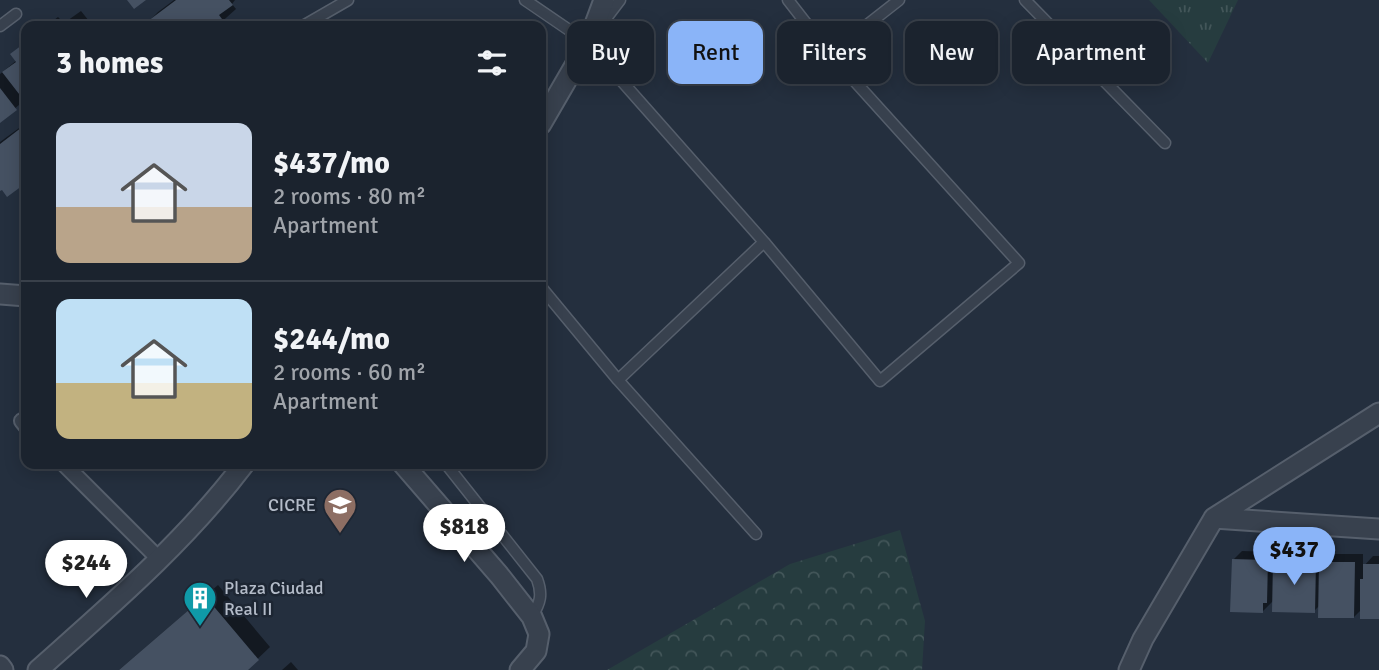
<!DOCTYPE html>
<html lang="en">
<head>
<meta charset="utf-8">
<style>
  :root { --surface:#1b232e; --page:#242b36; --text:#f1f3f6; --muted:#a0a4aa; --line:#39404a; --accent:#8ab4f8 }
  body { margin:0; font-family:Signika,sans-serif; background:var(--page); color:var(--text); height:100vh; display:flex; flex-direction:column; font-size:26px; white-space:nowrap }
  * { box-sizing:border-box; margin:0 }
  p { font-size:23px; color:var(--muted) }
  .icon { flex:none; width:38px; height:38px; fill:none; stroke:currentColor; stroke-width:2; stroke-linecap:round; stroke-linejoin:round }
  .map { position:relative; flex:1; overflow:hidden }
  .details { position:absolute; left:21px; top:21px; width:525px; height:448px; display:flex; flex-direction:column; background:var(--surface); border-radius:14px; box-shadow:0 4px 18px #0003,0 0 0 2px var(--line) }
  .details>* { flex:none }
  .hud { position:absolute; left:567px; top:21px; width:665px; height:63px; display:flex; gap:14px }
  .price { position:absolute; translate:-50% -60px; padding:0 16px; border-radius:24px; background:#fff; color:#222; font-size:23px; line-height:46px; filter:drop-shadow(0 2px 4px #0008) }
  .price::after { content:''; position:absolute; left:50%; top:42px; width:21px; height:16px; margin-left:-10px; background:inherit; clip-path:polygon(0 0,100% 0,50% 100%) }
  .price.on { background:var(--accent); color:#111 }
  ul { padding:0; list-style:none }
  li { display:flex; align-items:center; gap:21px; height:175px; padding:0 35px }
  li+li { border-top:2px solid var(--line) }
  li span { display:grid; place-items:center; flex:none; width:196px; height:140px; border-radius:14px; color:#555 }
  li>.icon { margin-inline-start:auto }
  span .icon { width:84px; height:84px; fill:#fffc; stroke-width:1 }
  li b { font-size:30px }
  h2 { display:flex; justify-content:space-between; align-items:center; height:84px; padding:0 35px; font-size:30px }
  .tag { padding:0 24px; border-radius:14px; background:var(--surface); box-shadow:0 4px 18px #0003,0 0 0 2px var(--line); font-size:24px; line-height:63px }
  .tag.on { background:var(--accent); color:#111 }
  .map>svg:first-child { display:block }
  .grass { fill:url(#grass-tufts) }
  .forest { fill:url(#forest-crowns) }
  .shadow { fill:#0007 }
  .building { fill:#455162 }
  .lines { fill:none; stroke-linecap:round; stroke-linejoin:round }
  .service-casing { stroke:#565f6c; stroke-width:13 }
  .pedestrian-casing { stroke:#565f6c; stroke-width:18 }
  .minor-casing { stroke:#565f6c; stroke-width:23 }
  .service { stroke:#38414e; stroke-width:10 }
  .pedestrian { stroke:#38414e; stroke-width:14 }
  .minor { stroke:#38414e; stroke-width:19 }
  .labels { text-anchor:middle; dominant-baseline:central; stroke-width:5; stroke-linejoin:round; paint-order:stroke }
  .poi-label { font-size:18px; fill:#b4bcc9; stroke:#1d2633; text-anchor:end }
</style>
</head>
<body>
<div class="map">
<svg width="1379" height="670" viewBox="0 0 1379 670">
  <defs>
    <pattern id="grass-tufts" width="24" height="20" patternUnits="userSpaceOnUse" patternTransform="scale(1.75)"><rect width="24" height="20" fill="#263c3f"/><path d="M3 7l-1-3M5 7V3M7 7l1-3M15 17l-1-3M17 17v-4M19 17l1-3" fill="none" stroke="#435659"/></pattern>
    <pattern id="forest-crowns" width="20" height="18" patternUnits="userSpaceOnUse" patternTransform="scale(1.75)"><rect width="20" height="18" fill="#263c3f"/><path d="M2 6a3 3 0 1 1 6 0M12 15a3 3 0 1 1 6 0" fill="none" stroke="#435659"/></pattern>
  </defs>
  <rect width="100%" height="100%" fill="#242f3e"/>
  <!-- grass -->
  <path class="grass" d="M 1149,0 L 1238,0 L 1208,63 Z"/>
  <!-- forest -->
  <path class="forest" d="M 900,530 L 925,621 L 922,670 L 607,670 L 790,564 Z"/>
  <!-- shadow -->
  <path class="shadow" d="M 174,0 L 235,0 L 232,4 L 236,9 L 217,26 L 148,26 L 146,24 L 158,12 Z
    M 81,11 L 93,26 L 46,26 L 58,17 L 64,23 Z
    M 26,41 L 26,99 L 0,121 L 0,74 L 17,60 L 13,55 Z
    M 26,123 L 26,181 L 7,195 L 2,188 L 0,189 L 0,142 Z
    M 1242,551 L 1276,552 L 1276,561 L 1284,553 L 1324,554 L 1324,559 L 1329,554 L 1363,554 L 1363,567 L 1373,556 L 1379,556 L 1379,617 L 1362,609 L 1354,617 L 1320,605 L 1314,611 L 1274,600 L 1262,612 L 1234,559 Z
    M 218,585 L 270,647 L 246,670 L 119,670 Z
    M 291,662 L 298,670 L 282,670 Z"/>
  <!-- building -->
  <path class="building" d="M 127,0 L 146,0 L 134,9 Z
    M 176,0 L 229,0 L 233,5 L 219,15 L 225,23 L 220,26 L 146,26 L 144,24 Z
    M 26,42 L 26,103 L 2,72 L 16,62 L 10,54 Z
    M 0,88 L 17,110 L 0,123 Z
    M 26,124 L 26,183 L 7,197 L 2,190 L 0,191 L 0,144 Z
    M 1232,559 L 1268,560 L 1267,603 L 1263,603 L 1263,613 L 1230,612 Z
    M 1273,560 L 1316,562 L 1315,613 L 1272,612 Z
    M 1319,562 L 1355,562 L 1354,618 L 1318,618 Z
    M 1363,564 L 1379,564 L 1379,619 L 1360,619 L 1360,579 L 1363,579 Z
    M 205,596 L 259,660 L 248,670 L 119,670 Z"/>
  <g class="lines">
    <defs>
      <path id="service" d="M 525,0 L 588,43 L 764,242 L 880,381 L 1019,263 L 830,54 L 788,0
        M 1025,0 L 1165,143
        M 601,25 L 620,0
        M 0,26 L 16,14
        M 303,26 L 348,0
        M 830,54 L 899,0
        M 541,287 L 618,380 L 756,534
        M 618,380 L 764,242
        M 446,464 L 537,579 C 543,595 540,603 532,617"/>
      <path id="pedestrian" d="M 22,421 L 26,426
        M 64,464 L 160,560"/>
      <path id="minor" d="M 541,124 L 588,43 L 604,0
        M 0,294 L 26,296
        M 403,464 L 499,575 L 532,617 L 539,634 L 536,651 L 520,670
        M 1214,518 L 1379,529
        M 0,666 L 3,670
        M 38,670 C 111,605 185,542 244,464
        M 1129,670 L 1143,639 L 1214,518 L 1379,413"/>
    </defs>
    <!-- service casing -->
    <use href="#service" class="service-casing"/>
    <!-- pedestrian casing -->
    <use href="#pedestrian" class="pedestrian-casing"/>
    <!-- minor casing -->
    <use href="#minor" class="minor-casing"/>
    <!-- service -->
    <use href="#service" class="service"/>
    <!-- pedestrian -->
    <use href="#pedestrian" class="pedestrian"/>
    <!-- minor -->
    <use href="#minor" class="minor"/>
  </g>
  <!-- icons -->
  <defs>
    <symbol id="school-pin" viewBox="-11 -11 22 30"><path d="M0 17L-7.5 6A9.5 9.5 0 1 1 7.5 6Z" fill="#8d6e63" stroke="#1d2633"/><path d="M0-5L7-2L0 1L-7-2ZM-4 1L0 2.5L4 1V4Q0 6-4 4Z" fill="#fff"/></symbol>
    <symbol id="building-pin" viewBox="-11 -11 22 30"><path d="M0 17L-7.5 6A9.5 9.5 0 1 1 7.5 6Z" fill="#0f9aa8" stroke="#1d2633"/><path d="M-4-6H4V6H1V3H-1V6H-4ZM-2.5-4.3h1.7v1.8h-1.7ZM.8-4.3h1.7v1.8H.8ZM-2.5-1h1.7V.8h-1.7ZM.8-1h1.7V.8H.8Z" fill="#fff"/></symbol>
  </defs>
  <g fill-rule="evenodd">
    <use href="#school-pin" x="321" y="486" width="38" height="52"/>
    <use href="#building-pin" x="181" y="579" width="38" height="52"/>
  </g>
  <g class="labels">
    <!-- poi labels -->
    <g class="poi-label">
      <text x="316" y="505">CICRE</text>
      <text x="224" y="588" text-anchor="start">Plaza Ciudad<tspan x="224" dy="21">Real II</tspan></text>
    </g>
  </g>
</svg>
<b class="price" style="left:464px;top:564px">$818</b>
<b class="price on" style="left:1294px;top:587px">$437</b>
<b class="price" style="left:86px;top:600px">$244</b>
<div class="hud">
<a class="tag">Buy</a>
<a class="tag on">Rent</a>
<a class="tag">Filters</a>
<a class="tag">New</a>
<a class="tag">Apartment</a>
</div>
<section class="details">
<h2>3 homes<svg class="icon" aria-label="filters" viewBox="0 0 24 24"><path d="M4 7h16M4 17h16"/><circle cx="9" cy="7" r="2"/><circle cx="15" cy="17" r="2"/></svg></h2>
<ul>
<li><span style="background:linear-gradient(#c9d6e8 60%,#b9a48a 0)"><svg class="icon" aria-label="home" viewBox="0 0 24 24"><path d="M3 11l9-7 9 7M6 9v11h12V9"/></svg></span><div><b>$437/mo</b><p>2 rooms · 80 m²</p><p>Apartment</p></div></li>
<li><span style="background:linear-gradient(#bfe0f5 60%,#c2b280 0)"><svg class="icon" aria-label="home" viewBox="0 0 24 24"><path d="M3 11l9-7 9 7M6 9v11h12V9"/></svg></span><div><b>$244/mo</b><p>2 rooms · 60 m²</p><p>Apartment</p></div></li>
</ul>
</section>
</div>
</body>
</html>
